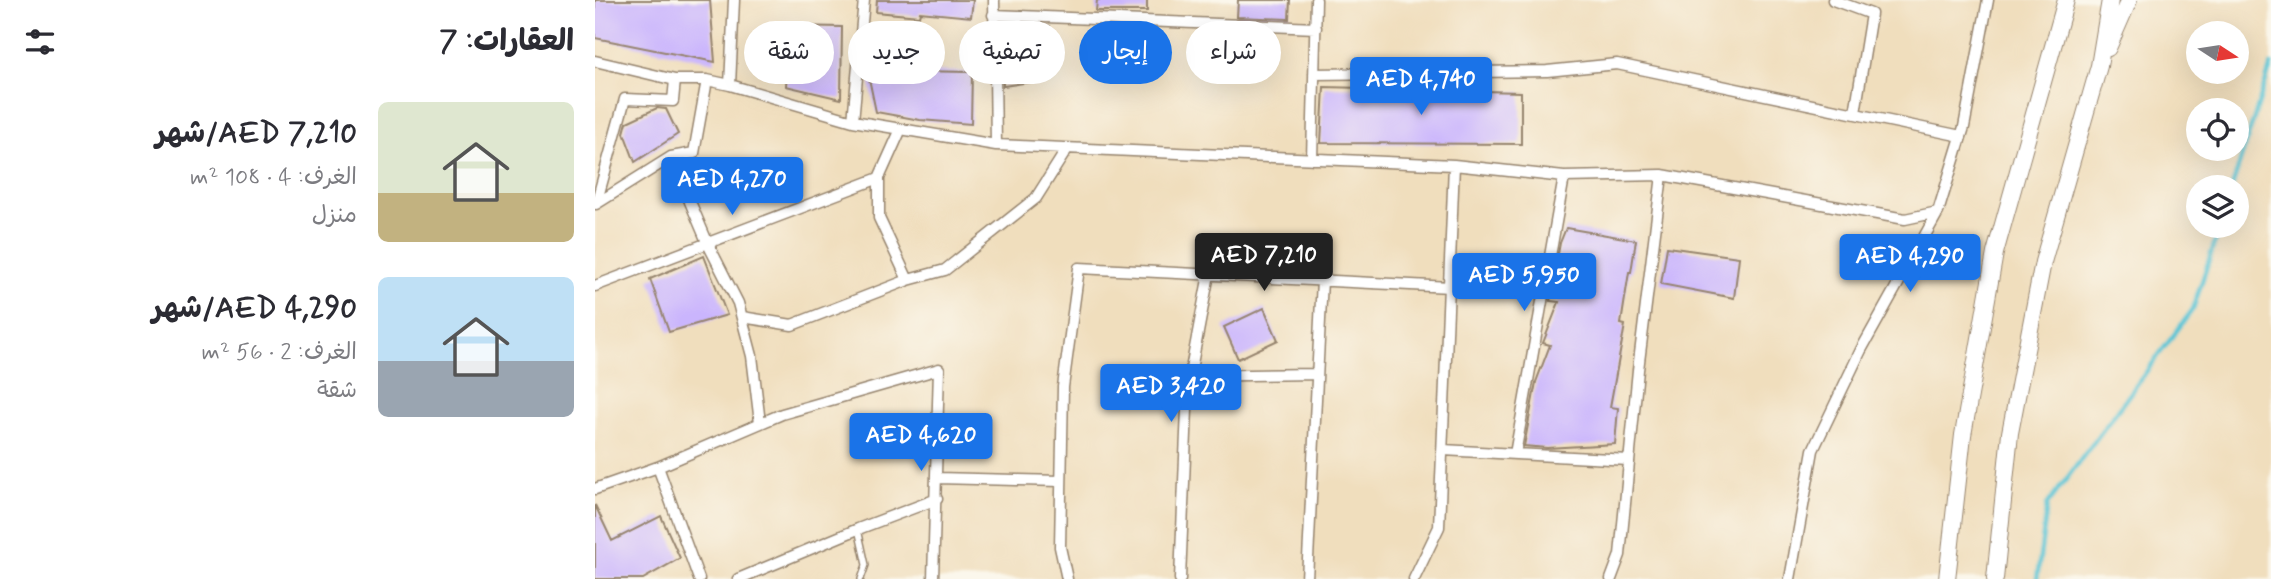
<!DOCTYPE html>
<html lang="ar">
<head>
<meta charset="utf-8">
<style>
  :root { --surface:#fff; --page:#f7f7f7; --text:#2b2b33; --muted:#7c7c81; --accent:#1a73e8 }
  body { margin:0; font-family:Mynerve,"Playpen Sans Arabic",sans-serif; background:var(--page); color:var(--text); direction:rtl; height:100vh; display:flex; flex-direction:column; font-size:26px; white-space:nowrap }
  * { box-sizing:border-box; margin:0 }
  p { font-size:23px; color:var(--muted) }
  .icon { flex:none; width:38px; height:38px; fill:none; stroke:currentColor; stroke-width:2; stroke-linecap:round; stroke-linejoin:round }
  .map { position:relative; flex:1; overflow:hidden; direction:ltr }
  .details { display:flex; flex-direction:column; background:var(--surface); width:595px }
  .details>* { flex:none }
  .hud { position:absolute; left:21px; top:21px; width:665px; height:63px; direction:rtl; display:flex; gap:14px }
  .needle { width:46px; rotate:102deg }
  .fabs { position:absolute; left:1591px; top:21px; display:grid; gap:14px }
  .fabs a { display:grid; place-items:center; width:63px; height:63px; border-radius:50%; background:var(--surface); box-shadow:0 7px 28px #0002; font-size:35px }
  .price { position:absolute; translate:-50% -60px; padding:0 16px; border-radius:7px; background:var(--accent); color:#fff; font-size:23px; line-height:46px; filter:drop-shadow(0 2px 4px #0008) }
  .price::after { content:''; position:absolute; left:50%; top:42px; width:21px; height:16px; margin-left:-10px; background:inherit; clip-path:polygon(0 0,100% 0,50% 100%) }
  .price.active { background:#222; color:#fff }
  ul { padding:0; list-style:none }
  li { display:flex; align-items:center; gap:21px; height:175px; padding:0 21px }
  li span { display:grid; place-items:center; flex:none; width:196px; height:140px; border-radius:10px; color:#555 }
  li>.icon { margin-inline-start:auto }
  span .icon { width:84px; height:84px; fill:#fffc; stroke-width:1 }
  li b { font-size:30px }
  h2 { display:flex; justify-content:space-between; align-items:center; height:84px; padding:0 21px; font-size:30px }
  .pill { padding:0 24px; border-radius:32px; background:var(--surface); box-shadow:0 7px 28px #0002; font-size:24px; line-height:63px }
  .pill.active { background:var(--accent); color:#fff }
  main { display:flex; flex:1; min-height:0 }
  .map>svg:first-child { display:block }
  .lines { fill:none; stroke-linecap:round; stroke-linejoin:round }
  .stream { stroke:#5ac5d5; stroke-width:4.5 }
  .building { fill:#cab5fd }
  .service-casing { stroke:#96846e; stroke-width:8 }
  .minor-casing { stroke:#96846e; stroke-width:13 }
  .secondary-casing { stroke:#96846e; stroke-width:18 }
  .service { stroke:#fff; stroke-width:5 }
  .minor { stroke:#fff; stroke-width:10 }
  .secondary { stroke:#fff; stroke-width:16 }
</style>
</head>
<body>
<main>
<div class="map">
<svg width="1676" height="579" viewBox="0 0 1676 579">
  <rect width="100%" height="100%" fill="#fbf7ec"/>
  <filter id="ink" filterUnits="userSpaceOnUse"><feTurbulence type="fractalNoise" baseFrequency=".0143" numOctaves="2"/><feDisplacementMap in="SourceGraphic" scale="14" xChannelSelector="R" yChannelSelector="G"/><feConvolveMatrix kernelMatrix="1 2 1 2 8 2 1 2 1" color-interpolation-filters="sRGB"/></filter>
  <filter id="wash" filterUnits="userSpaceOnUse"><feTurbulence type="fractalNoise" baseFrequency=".00686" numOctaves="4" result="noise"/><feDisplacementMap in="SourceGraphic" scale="28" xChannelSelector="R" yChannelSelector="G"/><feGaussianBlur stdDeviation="1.57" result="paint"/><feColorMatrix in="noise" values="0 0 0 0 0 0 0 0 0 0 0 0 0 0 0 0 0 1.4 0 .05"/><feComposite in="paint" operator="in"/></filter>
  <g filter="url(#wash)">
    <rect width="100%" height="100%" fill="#f0debd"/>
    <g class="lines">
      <!-- stream -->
      <path class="stream" d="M 1637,187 L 1676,65
        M 1442,579 L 1452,505 L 1598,309 L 1625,226"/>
    </g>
    <g id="blocks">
      <!-- building -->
      <path class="building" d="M 0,0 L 115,0 L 120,62 L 0,38 Z
        M 282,0 L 378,0 L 376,17 L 325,12 L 324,16 L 281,12 Z
        M 502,0 L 552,0 L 552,11 L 501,11 Z
        M 643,0 L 695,0 L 694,19 L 642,17 Z
        M 195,26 L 247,27 L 246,99 L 191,86 Z
        M 407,26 L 455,26 L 458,79 L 408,86 Z
        M 271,64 L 321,65 L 320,71 L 377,72 L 376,124 L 325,120 L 281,112 Z
        M 729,87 L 926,92 L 926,144 L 726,143 Z
        M 62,108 L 71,109 L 83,134 L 40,162 L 29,133 L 32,122 Z
        M 971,228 L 1041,240 L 1036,272 L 1034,272 L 1026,324 L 1030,325 L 1015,407 L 1023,408 L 1020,444 L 952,448 L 929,446 L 941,382 L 955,345 L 948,343 L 964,302 L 955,301 L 959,280 L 967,260 L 962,259 L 965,243 Z
        M 1072,247 L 1144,257 L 1139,298 L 1066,284 Z
        M 109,256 L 132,315 L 74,332 L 55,279 Z
        M 669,308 L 683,340 L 643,359 L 629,327 Z
        M 0,505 L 17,541 L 66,516 L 85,558 L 48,579 L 0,579 Z"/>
    </g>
  </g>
  <g filter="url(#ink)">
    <use href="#blocks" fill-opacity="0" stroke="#96846e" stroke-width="2"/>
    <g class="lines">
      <defs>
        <path id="service" d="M 263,529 L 271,565 L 266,579"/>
        <path id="minor" d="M 399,0 L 401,145
          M 1238,0 L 1276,14 L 1260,113
          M 398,15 L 721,28
          M 0,61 L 80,80 L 112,80 L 135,85 L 258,121 L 401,145 L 859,165 L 969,177 L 1067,175 L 1310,219 L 1343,212
          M 719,74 L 952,71 L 1022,64 L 1366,136
          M 80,80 L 78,101 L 30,99 L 1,204 L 76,157 L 99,153 L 112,80
          M 135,85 L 139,0
          M 258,121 L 269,0
          M 306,129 L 284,178 L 284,218 L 313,280
          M 76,157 L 113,244 L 143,303 L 157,356 L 165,423
          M 717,159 L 721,0
          M 0,286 L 284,178
          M 147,317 L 197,325 L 313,280 L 350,270 L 441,198 L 472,149
          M 595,376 L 722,374
          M 848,450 L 1034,460
          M 920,454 L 969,177
          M 63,467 L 104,579
          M 342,478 L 466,481
          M 0,489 L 63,467 L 187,414 L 344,369 L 338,579
          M 143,579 L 263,529 L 342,499
          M 472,579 L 465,547 L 468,387 L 484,268 L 855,287
          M 585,579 L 593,385 L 614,274
          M 712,579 L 727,280
          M 819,579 L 844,527 L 859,165
          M 1016,579 L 1025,555 L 1043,370 L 1067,175
          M 1195,579 L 1218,450 L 1266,350 L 1343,212 L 1369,127 L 1393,0"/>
        <path id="secondary" d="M 1513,48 L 1534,0
          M 1352,579 L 1368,435 L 1400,253 L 1471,0
          M 1400,579 L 1415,433 L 1448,262 L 1504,66 L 1515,0"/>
      </defs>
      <!-- service casing -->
      <use href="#service" class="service-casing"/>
      <!-- minor casing -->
      <use href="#minor" class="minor-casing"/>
      <!-- secondary casing -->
      <use href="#secondary" class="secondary-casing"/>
      <!-- service -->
      <use href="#service" class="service"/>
      <!-- minor -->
      <use href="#minor" class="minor"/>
      <!-- secondary -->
      <use href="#secondary" class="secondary"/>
    </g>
  </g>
</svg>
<div class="fabs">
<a><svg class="needle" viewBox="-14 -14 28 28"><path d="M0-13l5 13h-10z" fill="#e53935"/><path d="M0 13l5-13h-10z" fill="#7c7c81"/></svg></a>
<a><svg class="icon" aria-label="locate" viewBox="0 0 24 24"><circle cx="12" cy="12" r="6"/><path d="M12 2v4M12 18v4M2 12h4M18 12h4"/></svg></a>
<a><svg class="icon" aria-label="layers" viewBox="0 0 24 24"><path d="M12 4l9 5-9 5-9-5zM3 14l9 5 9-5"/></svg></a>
</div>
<b class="price" style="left:826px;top:117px">AED 4,740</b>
<b class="price" style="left:137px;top:217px">AED 4,270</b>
<b class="price active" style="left:669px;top:293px">AED 7,210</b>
<b class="price" style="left:1315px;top:294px">AED 4,290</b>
<b class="price" style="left:929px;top:313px">AED 5,950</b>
<b class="price" style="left:576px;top:424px">AED 3,420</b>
<b class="price" style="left:326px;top:473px">AED 4,620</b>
<div class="hud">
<a class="pill">شراء</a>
<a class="pill active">إيجار</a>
<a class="pill">تصفية</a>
<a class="pill">جديد</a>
<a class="pill">شقة</a>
</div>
</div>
<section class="details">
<h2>العقارات: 7<svg class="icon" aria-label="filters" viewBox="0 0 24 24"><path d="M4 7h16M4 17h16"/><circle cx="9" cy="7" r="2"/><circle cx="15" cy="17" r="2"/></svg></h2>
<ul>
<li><span style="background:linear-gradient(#dfe7d0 65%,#c2b280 0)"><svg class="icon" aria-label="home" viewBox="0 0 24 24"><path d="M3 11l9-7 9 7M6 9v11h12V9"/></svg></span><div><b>AED 7,210/شهر</b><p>الغرف: 4 · 108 m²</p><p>منزل</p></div></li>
<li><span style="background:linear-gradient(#bfe0f5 60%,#9aa5b1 0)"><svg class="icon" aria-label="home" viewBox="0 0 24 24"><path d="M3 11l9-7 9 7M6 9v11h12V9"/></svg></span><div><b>AED 4,290/شهر</b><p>الغرف: 2 · 56 m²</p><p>شقة</p></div></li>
</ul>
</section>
</main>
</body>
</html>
